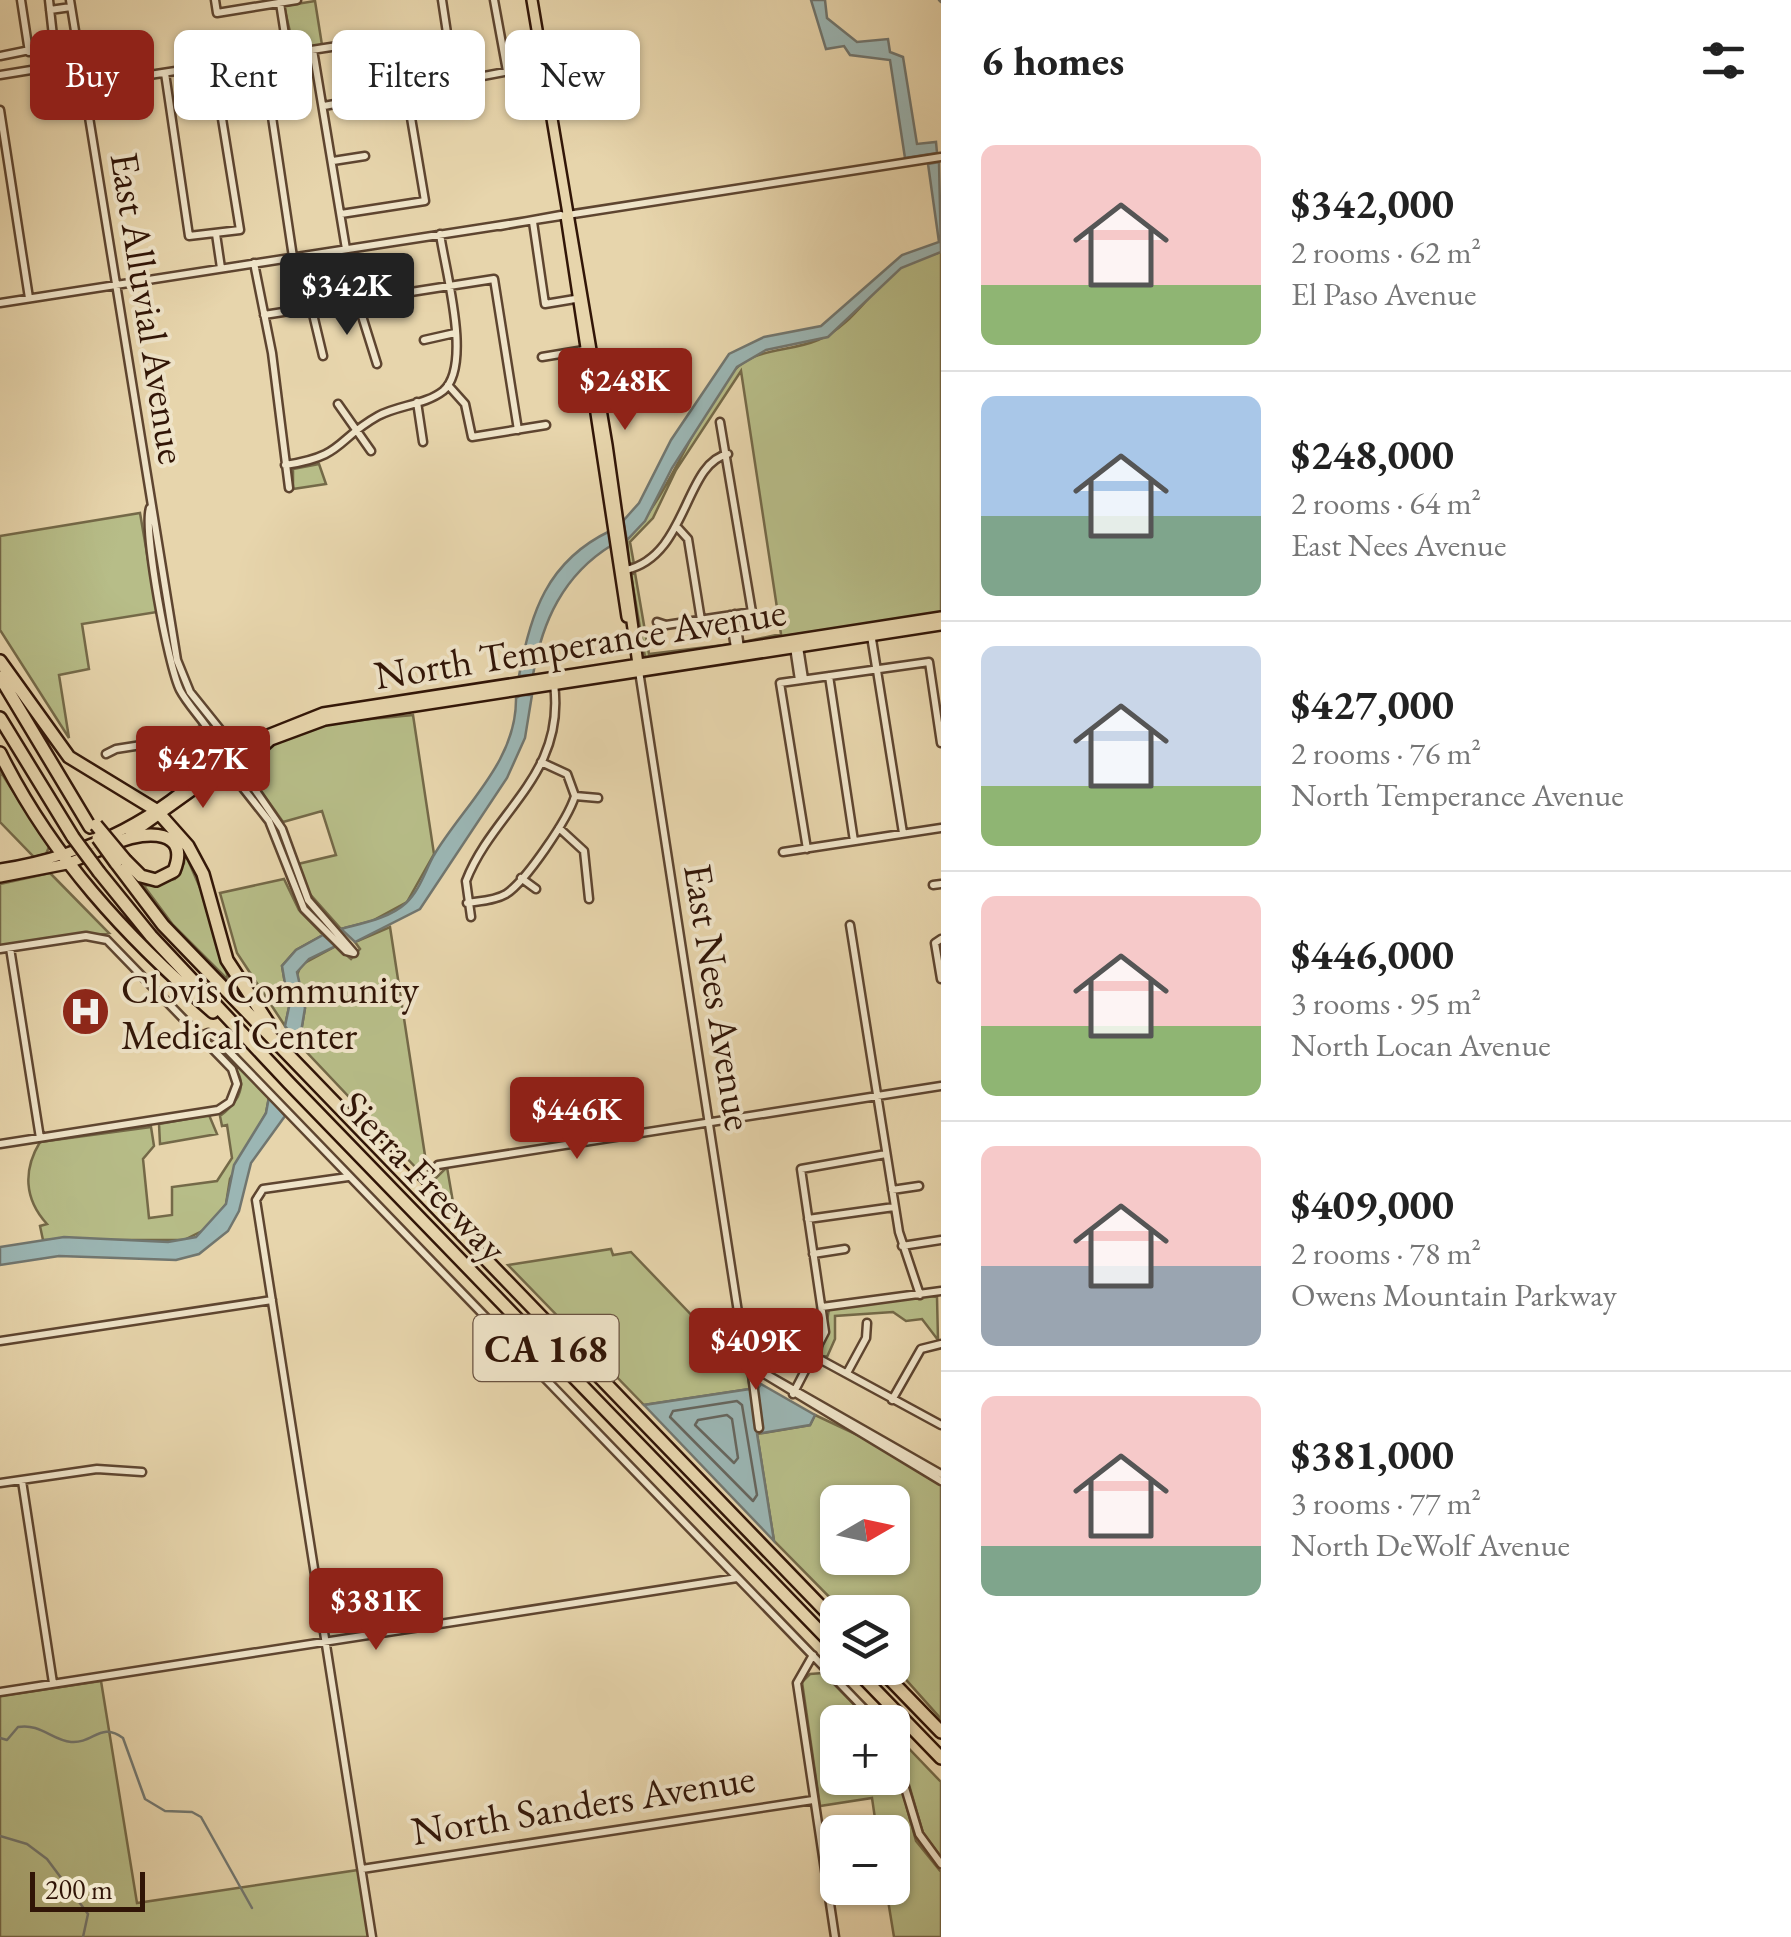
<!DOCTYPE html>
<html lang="en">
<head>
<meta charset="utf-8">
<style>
  :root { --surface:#fff; --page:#f2f2f2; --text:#222; --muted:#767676; --line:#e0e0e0; --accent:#8f2418 }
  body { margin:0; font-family:"EB Garamond",serif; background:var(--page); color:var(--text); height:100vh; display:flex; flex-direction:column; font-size:38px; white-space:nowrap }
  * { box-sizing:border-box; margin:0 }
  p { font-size:32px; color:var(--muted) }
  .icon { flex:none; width:55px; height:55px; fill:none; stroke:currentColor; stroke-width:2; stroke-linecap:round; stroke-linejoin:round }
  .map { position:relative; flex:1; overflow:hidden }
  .panel { display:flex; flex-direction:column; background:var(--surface); width:850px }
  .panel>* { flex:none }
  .guide { position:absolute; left:30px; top:30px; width:760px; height:90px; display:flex; gap:20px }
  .needle { width:65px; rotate:81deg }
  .tools { position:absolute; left:820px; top:1485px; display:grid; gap:20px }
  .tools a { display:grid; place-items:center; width:90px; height:90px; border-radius:15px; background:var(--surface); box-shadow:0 2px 8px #0004; font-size:50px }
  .scale { position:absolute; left:30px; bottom:25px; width:115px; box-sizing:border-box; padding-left:10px; border:5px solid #311507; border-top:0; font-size:28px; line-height:35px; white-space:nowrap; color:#311507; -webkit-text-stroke:8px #efe4c9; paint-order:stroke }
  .price { position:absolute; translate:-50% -85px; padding:0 22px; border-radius:10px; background:var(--accent); color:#fff; font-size:32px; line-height:65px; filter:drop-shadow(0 2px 5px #0008) }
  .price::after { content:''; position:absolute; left:50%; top:60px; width:30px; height:22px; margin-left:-15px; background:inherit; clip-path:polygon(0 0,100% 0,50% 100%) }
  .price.active { background:#222; color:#fff }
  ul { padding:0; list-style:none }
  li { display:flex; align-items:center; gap:30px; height:250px; padding:0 40px }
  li+li { border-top:2px solid var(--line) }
  li span { display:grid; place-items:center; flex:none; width:280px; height:200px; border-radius:15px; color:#555 }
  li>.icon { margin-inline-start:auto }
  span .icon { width:120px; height:120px; fill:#fffc; stroke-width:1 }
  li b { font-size:42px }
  h2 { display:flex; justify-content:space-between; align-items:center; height:120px; padding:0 40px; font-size:42px }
  .chip { padding:0 35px; border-radius:15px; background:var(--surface); box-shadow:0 2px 8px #0004; font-size:35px; line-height:90px }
  .chip.active { background:var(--accent); color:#fff }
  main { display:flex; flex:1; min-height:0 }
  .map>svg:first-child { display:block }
  .green { fill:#b7bd88; stroke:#746948; stroke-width:2.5; fill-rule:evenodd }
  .water { fill:#9bb6b4; stroke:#71766f; stroke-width:2.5 }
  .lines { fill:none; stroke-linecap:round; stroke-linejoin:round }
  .shore { stroke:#66665e; stroke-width:2.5 }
  .stream { stroke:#71766f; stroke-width:2.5 }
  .minor-casing { stroke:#5e4530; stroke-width:11 }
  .major-casing { stroke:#311507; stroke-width:14 }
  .highway-casing { stroke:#311507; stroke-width:16 }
  .minor { stroke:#efe4c9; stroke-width:6 }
  .major { stroke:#e7d5ac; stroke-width:9 }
  .highway { stroke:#e7d5ac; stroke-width:11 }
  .highway-bridge-casing { stroke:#311507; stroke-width:16; stroke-linecap:butt }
  .highway-bridge { stroke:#e7d5ac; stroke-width:11 }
  .labels { text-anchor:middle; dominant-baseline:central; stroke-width:8; stroke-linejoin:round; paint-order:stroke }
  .shield { fill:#efe4c9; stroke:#6a5341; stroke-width:2.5 }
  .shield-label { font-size:38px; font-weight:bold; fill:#311507 }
  .street-label { font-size:40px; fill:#311507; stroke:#efe4c9 }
  .poi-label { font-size:40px; fill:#311507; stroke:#efe4c9; text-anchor:start }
</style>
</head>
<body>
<main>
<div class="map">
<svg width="941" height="1937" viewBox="0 0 941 1937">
  <rect width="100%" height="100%" fill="#e7d5ac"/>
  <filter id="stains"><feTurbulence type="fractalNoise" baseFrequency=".002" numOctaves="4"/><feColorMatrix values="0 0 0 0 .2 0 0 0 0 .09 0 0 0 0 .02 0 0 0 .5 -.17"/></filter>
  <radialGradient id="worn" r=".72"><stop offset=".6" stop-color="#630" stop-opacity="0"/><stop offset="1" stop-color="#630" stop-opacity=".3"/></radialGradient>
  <!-- green -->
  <path class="green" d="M 315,1 L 322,45 L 294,49 L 284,6 Z
    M 941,252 L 941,613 L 743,642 L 781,634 L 741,371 L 676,470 L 653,518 L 630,542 L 634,564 L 629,563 L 627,540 C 670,494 690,428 728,377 C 753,345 785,354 818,340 C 855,325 872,285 905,265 C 916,259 929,256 941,252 Z
    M 319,464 L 326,484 L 293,489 L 293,469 Z
    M 140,513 L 157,612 L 82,624 L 89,669 L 59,675 L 69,738 L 0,630 L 0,536 Z
    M 635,573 L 649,654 L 732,644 L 645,657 L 631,575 Z
    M 413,715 L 434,854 L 407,902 L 372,921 L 341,929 L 309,893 L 298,864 L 336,855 L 322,811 L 283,822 L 252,778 L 252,760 C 294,720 359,721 413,715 Z
    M 0,771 L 49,847 L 46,854 L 34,857 L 0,822 Z
    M 184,851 L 201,890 L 229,981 L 173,925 L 144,886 L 175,879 L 184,863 Z
    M 50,873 L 109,933 L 0,946 L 0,884 Z
    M 284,879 L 299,910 L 323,935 L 296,950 L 282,966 L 289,1007 L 285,1026 L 237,953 L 220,893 Z
    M 390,927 L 426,1162 L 423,1172 L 436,1178 L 447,1167 L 454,1208 L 299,1044 L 305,1008 L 297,975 L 301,965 L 336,946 L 351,959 L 360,949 L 355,942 Z
    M 207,1037 L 269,1097 L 266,1113 L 230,1179 L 226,1204 L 206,1229 L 184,1240 L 43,1240 L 40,1226 L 47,1224 C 24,1199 23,1170 40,1142 L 151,1127 L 154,1146 L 143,1159 L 149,1218 L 172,1215 L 172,1187 L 217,1181 L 232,1158 L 227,1125 L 222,1126 L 220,1116 C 261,1084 234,1065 207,1037 Z
    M 209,1115 L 217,1134 L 160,1144 L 159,1124 Z
    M 611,1249 L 613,1255 L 631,1252 L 726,1351 L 743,1348 L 750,1389 L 644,1405 L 508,1265 Z
    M 930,1296 L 937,1297 L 938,1340 L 922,1319 L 906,1321 L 893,1312 L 835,1316 L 835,1339 L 827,1357 L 821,1355 L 829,1309 Z
    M 815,1415 L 879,1445 L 941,1484 L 941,1719 L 893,1665 L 892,1612 L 844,1612 L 774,1541 L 757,1434 L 810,1425 ZM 838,1502 L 892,1502 L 892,1558 L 838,1558 Z
    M 823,1673 L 871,1722 L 838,1722 L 838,1778 L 892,1778 L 893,1757 L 916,1841 L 941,1872 L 941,1937 L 894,1937 L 886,1888 L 892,1888 L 892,1832 L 877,1832 L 872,1798 L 820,1806 L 802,1682 L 810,1674 Z
    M 101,1681 L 137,1903 L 358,1870 L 369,1937 L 0,1937 L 0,1696 Z
    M 894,1733 L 941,1782 L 941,1857 L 923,1833 Z"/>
  <!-- water -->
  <path class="water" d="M 811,0 L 825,0 L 827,18 L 857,42 L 888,39 L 890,52 L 903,57 L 917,144 L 936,142 L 937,153 L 905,158 L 890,60 L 850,55 L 844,46 L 826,49 Z
    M 939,162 L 941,252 L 901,268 L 828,337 L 766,350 L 737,367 L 672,468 L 645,521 L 627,540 L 623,521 L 639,503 L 671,440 L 729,354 L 764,337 L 821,326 L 902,255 L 939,242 L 928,164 Z
    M 610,531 L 612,545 C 563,575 542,622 533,675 L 519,676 C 530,614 547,561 610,531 Z
    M 522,695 L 532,695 L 525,738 L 507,778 L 420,909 L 355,942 L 341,929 C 363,923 390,918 406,903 C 420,890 425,871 434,855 C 464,805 517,761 516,698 Z
    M 323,935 L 336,946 L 309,959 L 297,972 L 305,1008 L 299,1044 L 285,1026 L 289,1007 L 282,966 L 296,950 Z
    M 269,1097 L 285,1116 L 251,1163 L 239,1211 L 228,1231 L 199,1254 L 176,1260 L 59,1256 L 0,1265 L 0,1247 L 64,1237 L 168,1242 L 196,1237 L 226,1204 L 234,1165 L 266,1113 Z
    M 761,1384 L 815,1415 L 810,1425 L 762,1433 L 756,1391 Z
    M 750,1389 L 774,1541 L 644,1405 Z"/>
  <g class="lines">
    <!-- shore -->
    <path class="shore" d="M 737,1401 L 742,1405 L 757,1495 L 753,1501 L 670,1417 L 673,1411 Z
      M 727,1415 L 732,1419 L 738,1458 L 734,1463 L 695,1425 L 698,1420 Z"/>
    <!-- stream -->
    <path class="stream" d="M 939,0 L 941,2
      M 0,1738 L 7,1740 L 18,1727 C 40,1723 52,1740 71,1742 C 93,1744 101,1721 123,1738 L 145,1799 L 165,1811 L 192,1812 L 201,1817 L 252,1908
      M 0,1836 L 27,1844 L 47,1859 L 88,1914 L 83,1937"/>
    <defs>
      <path id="minor" d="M 21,0 L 29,52
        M 70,0 L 177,660 L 190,692 L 235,748
        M 215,0 L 217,13 L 297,0
        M 442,0 L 454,79
        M 494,0 L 507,71
        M 280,3 L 288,54
        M 50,10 L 71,7
        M 313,50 L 346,249
        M 0,56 L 54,45 L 49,0
        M 263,57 L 293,257
        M 165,73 L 189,236 L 240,230 L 213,63
        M 0,75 L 80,62
        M 143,76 L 396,37
        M 324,106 L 542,65
        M 0,110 L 29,298
        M 333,161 L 365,156
        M 341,214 L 425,201 L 406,88
        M 533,222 L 545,304 L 575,299
        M 500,226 L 561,215
        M 216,234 L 221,268
        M 254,263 L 272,353 L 289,488
        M 357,300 L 377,364
        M 0,303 L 941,157
        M 312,310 L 323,356
        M 264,315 L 494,279 L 518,430
        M 424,340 L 455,333
        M 542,357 L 584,350
        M 448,385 L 465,404 L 472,437 L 546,425
        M 597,388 L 675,375
        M 417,402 L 423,442
        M 338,404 L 371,451
        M 285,465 C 345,456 335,440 378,416 C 398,405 425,405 443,391 C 473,366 445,270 440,234
        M 150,508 C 143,530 168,666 180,690 C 191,711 216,731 220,755
        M 678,528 L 688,539 L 701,620
        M 626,570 C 688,556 684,463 728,454
        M 735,614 L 740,648
        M 730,615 L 735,648
        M 657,622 L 666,625 L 752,612 L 720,422
        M 871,633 L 903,833
        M 871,636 L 876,667
        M 794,647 L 799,680
        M 799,647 L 804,679
        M 639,671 L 742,1338
        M 829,676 L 854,841
        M 106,754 L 116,749 L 186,738 L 205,728
        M 541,762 L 567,774 L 575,796
        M 232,774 L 269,821 L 304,909 L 346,951 L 354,953 L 308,900 L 282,829 L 247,778 L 245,765
        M 575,796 L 598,798
        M 559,828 L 584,851 L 589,899
        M 807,849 L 780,683 L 929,662 L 941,743
        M 783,852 L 941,828
        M 521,878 L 536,889
        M 933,885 L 941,884
        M 467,903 C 479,901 494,901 506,894 C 526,881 568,819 575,796
        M 471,917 L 466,881 C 493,811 566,775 554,684
        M 850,925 L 899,1232 L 920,1295
        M 941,939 L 935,943 L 941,979
        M 10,948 L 40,1138
        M 0,949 L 86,936 L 107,940 L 232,1069 L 237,1084 L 230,1102 L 218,1110 L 0,1144
        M 201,1036 L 208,1033 L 215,1037 L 877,1722
        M 432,1171 L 438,1165 L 941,1086
        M 348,1177 L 263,1189 L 256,1200 L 372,1937
        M 892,1190 L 919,1186
        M 808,1219 L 894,1207
        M 902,1246 L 941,1240
        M 813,1254 L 845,1249
        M 822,1307 L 941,1291
        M 0,1341 L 272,1300
        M 801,1349 L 941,1425
        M 751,1366 L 941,1481
        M 752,1366 L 941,1474
        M 751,1367 L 759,1428
        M 847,1373 L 866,1338 L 867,1323
        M 793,1394 L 825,1332 L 801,1169 L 886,1154
        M 892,1400 L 921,1349 L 941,1344
        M 22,1481 L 53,1683
        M 0,1483 L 97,1469 L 142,1472
        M 813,1655 L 797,1683 L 835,1937
        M 0,1692 L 737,1578
        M 892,1745 L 919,1834 L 941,1864
        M 362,1869 L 813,1800"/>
      <path id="major" d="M 532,0 L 607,445 L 638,664
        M 566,216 L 627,617
        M 235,748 L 323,713 L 941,617
        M 245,763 L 271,740 L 325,720 L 941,625
        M 0,869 C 86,856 168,816 225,750 L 241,751 L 245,763 L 240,771 L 211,777 L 130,835
        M 0,877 L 67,864 L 108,847"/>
      <path id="highway" d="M 0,661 L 69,757 L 156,810 L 188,846 L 203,874 L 227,960 L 269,1024
        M 0,677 L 90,827
        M 0,718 L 73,837
        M 0,753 C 51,856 126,937 213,1012
        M 120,841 C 146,831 191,829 174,871 L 156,880 L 141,876 L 126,861
        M 116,863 L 163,925 L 838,1624
        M 99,872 L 151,936 L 289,1083 L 838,1650
        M 854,1668 L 941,1758
        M 879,1668 L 941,1732"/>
    </defs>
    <!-- minor casing -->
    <use href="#minor" class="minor-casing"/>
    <!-- major casing -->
    <use href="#major" class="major-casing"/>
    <!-- highway casing -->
    <use href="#highway" class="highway-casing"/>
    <!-- minor -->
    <use href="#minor" class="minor"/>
    <!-- major -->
    <use href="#major" class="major"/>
    <!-- highway -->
    <use href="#highway" class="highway"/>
    <defs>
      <path id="highway-bridge" d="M 96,825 L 126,861
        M 73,837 L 99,872
        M 98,838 L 116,863"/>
    </defs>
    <!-- highway-bridge casing -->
    <use href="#highway-bridge" class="highway-bridge-casing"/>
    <!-- highway-bridge -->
    <use href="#highway-bridge" class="highway-bridge"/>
  </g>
  <!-- icons -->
  <defs>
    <symbol id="hospital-disc" viewBox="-11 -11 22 22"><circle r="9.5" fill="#8f2418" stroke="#efe4c9"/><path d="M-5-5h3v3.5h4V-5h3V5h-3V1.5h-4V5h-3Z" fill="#fff"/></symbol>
  </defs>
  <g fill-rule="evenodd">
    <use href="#hospital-disc" x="58" y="984" width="55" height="55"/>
  </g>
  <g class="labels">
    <!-- shield labels -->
    <rect class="shield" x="473.5" y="1315" width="145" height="66" rx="8"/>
    <g class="shield-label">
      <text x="546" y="1348">CA 168</text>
    </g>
    <!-- street labels -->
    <g class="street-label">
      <text transform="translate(149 308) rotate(81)">East Alluvial Avenue</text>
      <text transform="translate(580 643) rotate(-9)">North Temperance Avenue</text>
      <text transform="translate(719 997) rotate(81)">East Nees Avenue</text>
      <text transform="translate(424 1176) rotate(46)">Sierra Freeway</text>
      <text transform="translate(583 1804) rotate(-9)">North Sanders Avenue</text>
    </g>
    <!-- poi labels -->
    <g class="poi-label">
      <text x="121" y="989">Clovis Community<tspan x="121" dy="46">Medical Center</tspan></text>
    </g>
  </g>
  <rect width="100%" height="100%" filter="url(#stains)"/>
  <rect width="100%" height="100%" fill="url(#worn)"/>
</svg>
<div class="tools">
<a><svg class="needle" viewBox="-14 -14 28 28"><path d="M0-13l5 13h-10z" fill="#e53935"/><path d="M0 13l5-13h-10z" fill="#767676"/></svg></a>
<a><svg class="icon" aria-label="layers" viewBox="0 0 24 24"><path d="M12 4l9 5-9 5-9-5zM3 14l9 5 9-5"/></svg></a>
<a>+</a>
<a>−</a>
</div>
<div class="scale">200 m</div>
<b class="price active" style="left:347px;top:338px">$342K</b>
<b class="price" style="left:625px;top:433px">$248K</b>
<b class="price" style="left:203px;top:811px">$427K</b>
<b class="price" style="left:577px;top:1162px">$446K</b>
<b class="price" style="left:756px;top:1393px">$409K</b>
<b class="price" style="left:376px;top:1653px">$381K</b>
<div class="guide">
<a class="chip active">Buy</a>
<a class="chip">Rent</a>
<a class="chip">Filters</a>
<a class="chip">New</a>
</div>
</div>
<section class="panel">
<h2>6 homes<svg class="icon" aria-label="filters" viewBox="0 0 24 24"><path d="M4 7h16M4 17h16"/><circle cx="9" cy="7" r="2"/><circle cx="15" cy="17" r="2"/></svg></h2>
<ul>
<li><span style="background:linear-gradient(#f6c9c9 70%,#8fb573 0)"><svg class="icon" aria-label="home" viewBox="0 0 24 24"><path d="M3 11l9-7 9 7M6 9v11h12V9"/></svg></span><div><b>$342,000</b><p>2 rooms · 62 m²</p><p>El Paso Avenue</p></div></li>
<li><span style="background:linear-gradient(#a9c7e8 60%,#7fa58c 0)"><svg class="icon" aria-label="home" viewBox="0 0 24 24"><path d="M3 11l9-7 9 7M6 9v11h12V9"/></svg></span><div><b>$248,000</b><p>2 rooms · 64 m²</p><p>East Nees Avenue</p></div></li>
<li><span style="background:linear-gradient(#c9d6e8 70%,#8fb573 0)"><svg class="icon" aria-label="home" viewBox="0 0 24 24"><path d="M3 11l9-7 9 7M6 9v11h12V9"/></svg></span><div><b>$427,000</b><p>2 rooms · 76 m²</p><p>North Temperance Avenue</p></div></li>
<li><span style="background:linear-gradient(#f6c9c9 65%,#8fb573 0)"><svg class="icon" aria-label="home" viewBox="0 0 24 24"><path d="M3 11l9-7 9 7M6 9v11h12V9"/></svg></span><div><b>$446,000</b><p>3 rooms · 95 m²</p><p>North Locan Avenue</p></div></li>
<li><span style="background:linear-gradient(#f6c9c9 60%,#9aa5b1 0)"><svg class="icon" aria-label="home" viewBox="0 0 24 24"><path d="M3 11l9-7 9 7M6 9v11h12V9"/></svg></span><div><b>$409,000</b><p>2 rooms · 78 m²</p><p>Owens Mountain Parkway</p></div></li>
<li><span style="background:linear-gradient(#f6c9c9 75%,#7fa58c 0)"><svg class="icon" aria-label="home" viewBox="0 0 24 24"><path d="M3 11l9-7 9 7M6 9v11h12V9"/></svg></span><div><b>$381,000</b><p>3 rooms · 77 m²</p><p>North DeWolf Avenue</p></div></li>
</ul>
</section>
</main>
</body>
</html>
